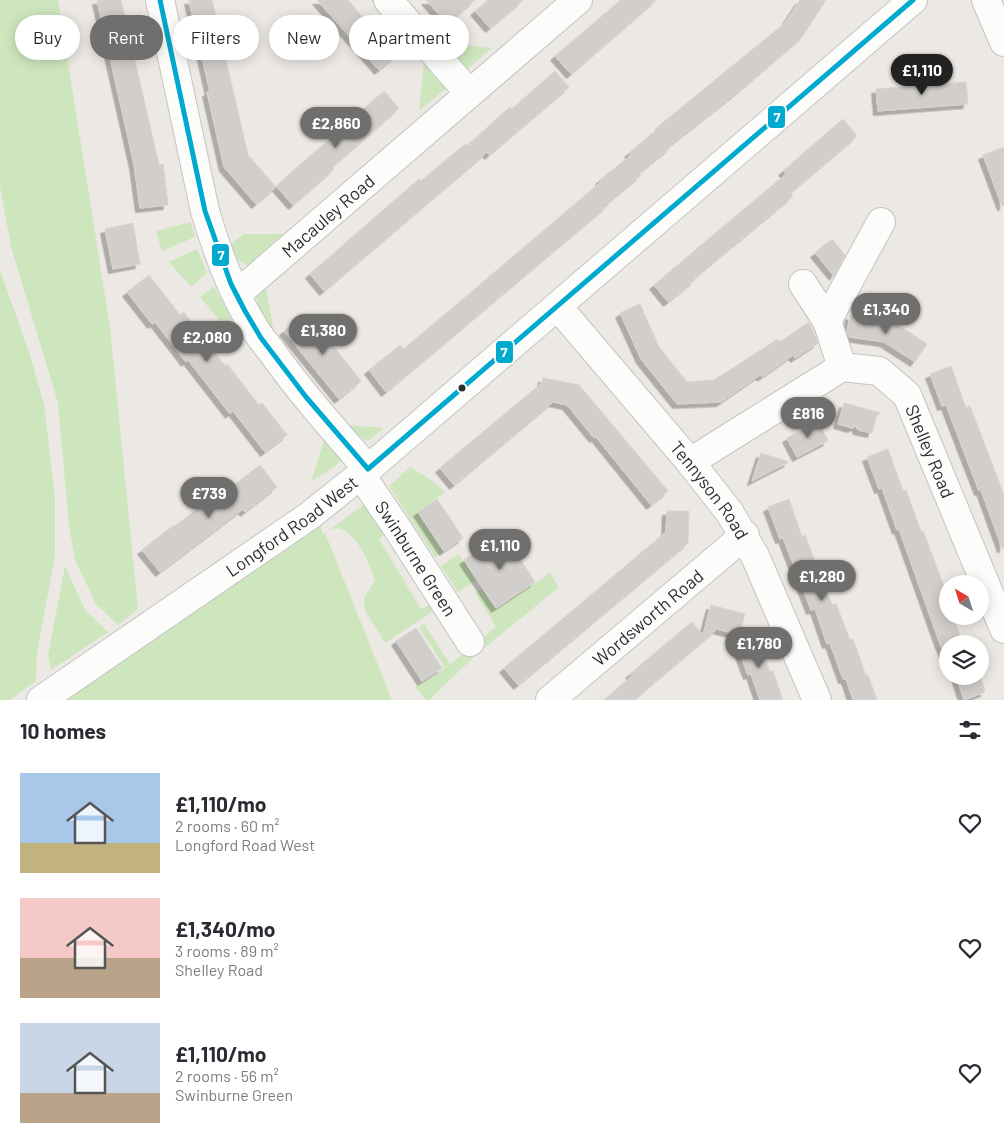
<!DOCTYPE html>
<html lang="en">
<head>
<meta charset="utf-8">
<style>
  :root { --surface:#fff; --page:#f7f7f7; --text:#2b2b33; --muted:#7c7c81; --accent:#706f6e }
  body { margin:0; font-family:Barlow,sans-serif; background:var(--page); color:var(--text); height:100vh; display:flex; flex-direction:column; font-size:19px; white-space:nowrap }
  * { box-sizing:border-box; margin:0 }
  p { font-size:16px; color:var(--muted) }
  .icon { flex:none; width:28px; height:28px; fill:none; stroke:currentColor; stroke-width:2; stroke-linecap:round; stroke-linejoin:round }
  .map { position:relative; height:700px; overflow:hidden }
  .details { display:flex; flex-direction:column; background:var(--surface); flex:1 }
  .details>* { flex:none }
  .banner { position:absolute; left:15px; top:15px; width:500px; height:45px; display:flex; gap:10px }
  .needle { width:32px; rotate:321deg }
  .tools { position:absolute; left:939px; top:575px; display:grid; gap:10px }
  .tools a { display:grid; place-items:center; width:50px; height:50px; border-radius:50%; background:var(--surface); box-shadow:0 2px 12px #0003; font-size:25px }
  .price { position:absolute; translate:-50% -42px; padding:0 11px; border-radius:18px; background:var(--accent); color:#fff; font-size:16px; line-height:32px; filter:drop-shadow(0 1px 2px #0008) }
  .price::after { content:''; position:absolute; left:50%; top:30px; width:15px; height:11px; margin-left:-8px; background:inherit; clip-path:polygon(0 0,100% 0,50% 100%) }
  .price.selected { background:#222; color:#fff }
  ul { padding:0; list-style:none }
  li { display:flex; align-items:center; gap:15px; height:125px; padding:0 20px }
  li span { display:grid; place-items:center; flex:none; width:140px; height:100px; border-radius:0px; color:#555 }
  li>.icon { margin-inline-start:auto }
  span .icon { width:60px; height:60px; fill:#fffc; stroke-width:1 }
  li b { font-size:21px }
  h2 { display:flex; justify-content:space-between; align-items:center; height:60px; padding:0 20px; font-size:21px }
  .tag { padding:0 18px; border-radius:22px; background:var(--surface); box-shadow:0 2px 12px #0003; font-size:18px; line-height:45px }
  .tag.selected { background:var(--accent); color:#fff }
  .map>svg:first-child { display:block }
  .green { fill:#cee6be }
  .building { fill:#d1cecb; stroke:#d7d4d0; filter:url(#shadow) }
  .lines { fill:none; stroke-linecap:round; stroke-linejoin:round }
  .minor-casing { stroke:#c5c4c5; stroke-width:30 }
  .minor { stroke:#fcfcfb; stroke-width:28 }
  .bus-1-casing { stroke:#fff; stroke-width:9 }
  .bus-1 { stroke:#00a9ce; stroke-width:5 }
  .bus-dot { fill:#2e2e2e; stroke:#fff; stroke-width:2 }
  .labels { text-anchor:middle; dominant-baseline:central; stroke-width:4; stroke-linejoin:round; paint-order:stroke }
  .street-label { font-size:18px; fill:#2e2e2e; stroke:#fff }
  .line-badge { stroke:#fff; stroke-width:2 }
  .badge-label { font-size:14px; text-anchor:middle; font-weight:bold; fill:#fff }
</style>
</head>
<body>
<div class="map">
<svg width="1004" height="700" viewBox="0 0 1004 700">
  <defs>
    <filter id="shadow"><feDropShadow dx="-4.5" dy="4.5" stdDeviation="0" flood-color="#0004"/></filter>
  </defs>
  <rect width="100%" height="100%" fill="#ece8e4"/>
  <!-- green -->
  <path class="green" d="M 0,0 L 58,0 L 110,327 L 138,609 L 118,625 L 96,604 L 75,560 L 69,526 L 58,403 L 11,247 L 0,186 Z
    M 371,0 L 378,0 L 447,82 L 445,89 L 419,111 L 424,62 Z
    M 446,42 L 492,48 L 465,71 L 441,47 Z
    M 191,222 L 195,237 L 162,251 L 156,231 Z
    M 244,234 L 284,234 L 289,239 L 260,263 L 248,266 L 238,260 L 231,244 Z
    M 197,249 L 207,273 L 191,287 L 169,262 Z
    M 0,270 L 29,352 L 44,404 L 55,498 L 55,556 L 37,652 L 36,681 L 10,700 L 0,700 Z
    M 265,281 L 274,333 C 264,318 247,298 265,281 Z
    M 214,286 L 233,322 L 226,328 L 200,297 Z
    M 349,425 L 384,428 L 368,441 L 362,438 Z
    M 317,426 L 343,460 L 311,482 L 324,440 L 314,429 Z
    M 410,467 L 433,481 L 445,492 L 417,512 L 443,552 L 435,557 L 389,486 Z
    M 372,499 L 391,530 L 379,539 L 421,609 L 431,604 L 433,611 L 385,643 L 365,611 L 364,598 L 375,580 C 370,565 358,535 341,529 C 337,528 333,529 329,530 Z
    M 319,521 L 323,534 L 325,533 L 392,700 L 62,700 Z
    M 459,554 L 476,580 L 458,592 L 441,566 Z
    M 65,566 L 85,610 L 108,632 L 51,670 L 48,655 Z
    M 550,573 L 559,587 L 477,654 L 429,700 L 426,700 L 415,687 L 445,668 L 419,627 L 424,624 L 450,664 L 496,627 L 475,593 L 482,589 L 496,609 Z"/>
  <!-- building -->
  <path class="building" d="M 97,0 L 121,0 L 159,165 L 163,164 L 168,205 L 140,208 L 134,164 Z
    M 189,0 L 212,0 L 248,155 L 276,187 L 256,204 L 224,167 L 207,92 L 210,92 Z
    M 317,0 L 348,0 L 396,56 L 379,70 Z
    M 426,0 L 475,0 L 447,24 Z
    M 488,0 L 523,0 L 490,28 L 475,11 Z
    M 621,0 L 656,0 L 571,74 L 555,56 Z
    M 800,0 L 826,0 L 802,37 L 739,91 L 669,146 L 670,148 L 639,173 L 641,175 L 607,203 L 608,205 L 386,392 L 369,370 L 400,345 L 404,349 L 601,182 L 600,180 L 631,155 L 629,153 L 661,126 L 660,125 L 785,23 Z
    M 555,71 L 569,87 L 489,155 L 487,152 L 324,291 L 310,274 L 419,179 L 421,181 L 465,144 L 467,146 L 510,107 L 512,109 Z
    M 966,82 L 968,104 L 878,111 L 876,89 Z
    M 384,91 L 399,108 L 332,167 L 334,169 L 293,205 L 276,186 Z
    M 843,119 L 857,136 L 790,193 L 793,196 L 694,278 L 695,280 L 668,302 L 654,285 L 786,174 L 783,171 Z
    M 1004,147 L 1004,206 L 1002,206 L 983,155 Z
    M 133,223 L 140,264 L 113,269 L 105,229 Z
    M 832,239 L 845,255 L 834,276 L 815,253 Z
    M 149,275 L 180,315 L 184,312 L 225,366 L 227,364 L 259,405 L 262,403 L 287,435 L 265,452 L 233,411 L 230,414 L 188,360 L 186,362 L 155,322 L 152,324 L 127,292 Z
    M 640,304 L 659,347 L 687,382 L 714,380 L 778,339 L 780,342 L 809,322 L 818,343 L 795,358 L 793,355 L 762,377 L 760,375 L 721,402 L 677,404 L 641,359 L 620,313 Z
    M 307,313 L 361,381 L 339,399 L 284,331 Z
    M 850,315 L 892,321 L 927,344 L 915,362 L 884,342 L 849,337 L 847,333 Z
    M 951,366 L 966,408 L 970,406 L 1004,495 L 1004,548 L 1002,548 L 981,490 L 979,491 L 946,405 L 942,406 L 930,374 Z
    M 543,378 L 579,385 L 668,491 L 651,505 L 596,437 L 594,438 L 567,405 L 553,402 L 454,485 L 440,468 L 542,383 Z
    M 844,403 L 881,413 L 876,416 L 872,433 L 858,430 L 856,426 L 852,428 L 838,424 Z
    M 818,421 L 828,441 L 797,457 L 787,438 Z
    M 888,449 L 903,491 L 906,490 L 921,532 L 923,531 L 948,597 L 948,621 L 954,619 L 963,644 L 948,644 L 948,656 L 945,656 L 940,644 L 899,529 L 897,530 L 882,488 L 879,489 L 867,457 Z
    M 761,453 L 789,462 L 752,481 Z
    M 260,465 L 277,487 L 245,512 L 243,509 L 160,572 L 142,550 L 174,525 L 175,526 L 215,495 L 217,498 Z
    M 437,499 L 463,538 L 444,551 L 418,512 Z
    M 789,499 L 802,537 L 805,535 L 832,605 L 836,604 L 850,640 L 853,639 L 866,676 L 868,675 L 877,700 L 853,700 L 846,679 L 843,679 L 830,643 L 827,644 L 815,609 L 811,610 L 783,538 L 780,539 L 768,507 Z
    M 667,511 L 689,511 L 688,543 L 518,685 L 504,668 L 666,532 Z
    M 504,535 L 535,582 L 496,608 L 464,560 Z
    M 711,605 L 745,614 L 739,635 L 717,629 L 633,700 L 604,700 L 632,676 L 630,674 L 692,622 L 703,635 Z
    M 416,628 L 442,668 L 422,681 L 396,641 Z
    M 757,635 L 770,672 L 773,671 L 783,700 L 760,700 L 751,674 L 748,675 L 736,643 Z
    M 956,676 L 980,676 L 985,692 L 964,700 Z"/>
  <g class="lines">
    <defs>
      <g id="minor">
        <path d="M 160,0 L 205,211 C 216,248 232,292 252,324 C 257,334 265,343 272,352 C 301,393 335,431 368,469"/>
        <path d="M 388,0 L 469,93"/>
        <path d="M 986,0 L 1004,42"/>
        <path d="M 803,284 L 827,321 L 842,367"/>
        <path id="s1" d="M 237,294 L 578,0"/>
        <path id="s2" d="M 558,307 L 690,462 L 730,513 L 755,556 L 817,700"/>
        <path d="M 827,321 L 881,222"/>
        <path id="s3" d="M 690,462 L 842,367 L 879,371 L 907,395 L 1004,629"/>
        <path id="s4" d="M 361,475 L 399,531 L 470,642"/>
        <path id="s5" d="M 41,700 L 309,516 L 368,469 L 913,0"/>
        <path id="s6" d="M 550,700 L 745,535"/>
      </g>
    </defs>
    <!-- minor casing -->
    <use href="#minor" class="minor-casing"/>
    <!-- minor -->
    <use href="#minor" class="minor"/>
    <defs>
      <path id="bus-1" d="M 160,0 L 205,211 L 231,284 L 245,311 L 261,338 L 306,397 L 368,469
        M 368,469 L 913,0"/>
    </defs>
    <!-- bus-1 casing -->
    <use href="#bus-1" class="bus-1-casing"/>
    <!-- bus-1 -->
    <use href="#bus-1" class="bus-1"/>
  </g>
  <!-- markers -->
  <circle class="bus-dot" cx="462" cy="388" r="4.5"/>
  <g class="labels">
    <!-- street labels -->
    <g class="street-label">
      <text stroke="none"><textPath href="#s1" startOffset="120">Macauley Road</textPath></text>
      <text stroke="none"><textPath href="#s3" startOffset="314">Shelley Road</textPath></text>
      <text stroke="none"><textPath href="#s2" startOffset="238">Tennyson Road</textPath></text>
      <text stroke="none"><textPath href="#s5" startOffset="305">Longford Road West</textPath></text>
      <text stroke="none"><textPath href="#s4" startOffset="100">Swinburne Green</textPath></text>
      <text stroke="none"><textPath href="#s6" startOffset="128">Wordsworth Road</textPath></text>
    </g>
  </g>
  <g class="line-badge">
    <rect x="767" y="105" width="19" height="24" rx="5" fill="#00a9ce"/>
    <rect x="211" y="243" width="19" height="24" rx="5" fill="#00a9ce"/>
    <rect x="495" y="340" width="19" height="24" rx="5" fill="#00a9ce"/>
  </g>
  <g class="badge-label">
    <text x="777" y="122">7</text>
    <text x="221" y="260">7</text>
    <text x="504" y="357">7</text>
  </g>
</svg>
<div class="tools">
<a><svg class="needle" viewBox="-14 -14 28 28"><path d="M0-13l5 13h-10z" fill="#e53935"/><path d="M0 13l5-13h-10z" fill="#7c7c81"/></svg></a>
<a><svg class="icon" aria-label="layers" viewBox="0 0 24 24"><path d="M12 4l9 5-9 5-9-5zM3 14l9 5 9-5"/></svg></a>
</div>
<b class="price selected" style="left:922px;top:96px">£1,110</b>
<b class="price" style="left:336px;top:149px">£2,860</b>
<b class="price" style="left:886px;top:335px">£1,340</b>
<b class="price" style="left:323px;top:356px">£1,380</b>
<b class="price" style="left:207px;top:363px">£2,080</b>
<b class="price" style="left:808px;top:439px">£816</b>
<b class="price" style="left:209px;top:519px">£739</b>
<b class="price" style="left:500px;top:571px">£1,110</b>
<b class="price" style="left:822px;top:602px">£1,280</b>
<b class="price" style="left:759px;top:669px">£1,780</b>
<div class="banner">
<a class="tag">Buy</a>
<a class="tag selected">Rent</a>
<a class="tag">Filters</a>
<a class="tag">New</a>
<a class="tag">Apartment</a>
</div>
</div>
<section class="details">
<h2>10 homes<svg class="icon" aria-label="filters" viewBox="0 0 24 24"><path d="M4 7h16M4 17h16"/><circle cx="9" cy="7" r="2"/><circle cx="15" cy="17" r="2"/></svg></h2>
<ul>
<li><span style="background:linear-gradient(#a9c7e8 70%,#c2b280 0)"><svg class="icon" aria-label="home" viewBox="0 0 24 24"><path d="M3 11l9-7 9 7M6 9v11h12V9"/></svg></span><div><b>£1,110/mo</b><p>2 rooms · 60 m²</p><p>Longford Road West</p></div><svg class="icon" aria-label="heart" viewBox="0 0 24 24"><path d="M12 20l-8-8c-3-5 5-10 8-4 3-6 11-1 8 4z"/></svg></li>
<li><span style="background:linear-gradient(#f6c9c9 60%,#b9a48a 0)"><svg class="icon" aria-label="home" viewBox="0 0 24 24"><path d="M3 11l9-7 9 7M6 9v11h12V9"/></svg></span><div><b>£1,340/mo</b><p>3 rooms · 89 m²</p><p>Shelley Road</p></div><svg class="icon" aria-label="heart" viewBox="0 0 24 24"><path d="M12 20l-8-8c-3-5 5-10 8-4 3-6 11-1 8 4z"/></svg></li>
<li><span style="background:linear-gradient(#c9d6e8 70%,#b9a48a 0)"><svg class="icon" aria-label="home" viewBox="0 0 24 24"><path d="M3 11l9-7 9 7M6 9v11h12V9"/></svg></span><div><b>£1,110/mo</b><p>2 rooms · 56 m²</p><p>Swinburne Green</p></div><svg class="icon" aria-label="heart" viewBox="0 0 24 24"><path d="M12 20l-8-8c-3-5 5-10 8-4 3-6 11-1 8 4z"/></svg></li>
</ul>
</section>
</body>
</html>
